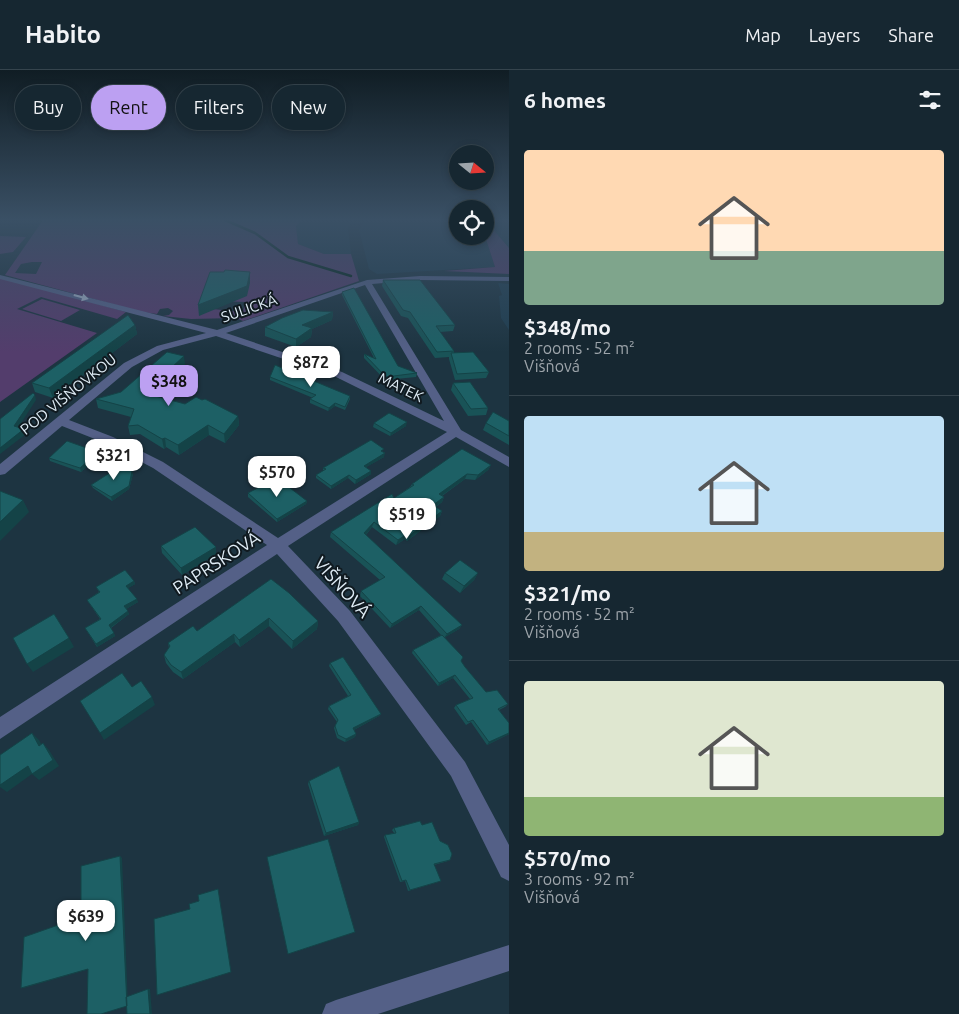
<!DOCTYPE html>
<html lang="en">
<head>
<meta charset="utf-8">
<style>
  :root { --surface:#162731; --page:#1f2f39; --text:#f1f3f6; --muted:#9ea5ab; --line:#35444d; --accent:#bca0f2 }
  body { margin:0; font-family:Ubuntu,sans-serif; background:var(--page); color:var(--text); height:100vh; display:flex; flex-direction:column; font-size:19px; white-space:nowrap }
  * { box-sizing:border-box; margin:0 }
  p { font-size:16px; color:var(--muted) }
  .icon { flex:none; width:28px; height:28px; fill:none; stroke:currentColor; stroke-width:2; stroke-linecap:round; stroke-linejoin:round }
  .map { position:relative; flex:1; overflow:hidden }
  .drawer { display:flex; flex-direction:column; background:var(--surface); width:450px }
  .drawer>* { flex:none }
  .hud { position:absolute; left:15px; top:15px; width:419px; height:45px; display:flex; gap:10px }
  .needle { width:32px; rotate:108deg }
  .tools { position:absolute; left:449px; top:75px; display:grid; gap:10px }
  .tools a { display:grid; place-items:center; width:45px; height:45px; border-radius:50%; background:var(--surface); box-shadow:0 2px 8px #0003,0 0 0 1px var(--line); font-size:25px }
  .price { position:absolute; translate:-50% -42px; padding:0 11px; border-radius:10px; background:#fff; color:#222; font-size:16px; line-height:32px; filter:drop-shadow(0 1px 2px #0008) }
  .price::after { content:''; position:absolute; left:50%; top:30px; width:15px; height:11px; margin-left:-8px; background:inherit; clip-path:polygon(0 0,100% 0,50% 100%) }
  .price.on { background:var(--accent); color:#111 }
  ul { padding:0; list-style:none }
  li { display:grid; align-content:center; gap:10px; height:265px; padding:0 15px }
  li+li { border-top:1px solid var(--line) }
  li span { display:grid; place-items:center; height:155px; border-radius:5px; color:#555 }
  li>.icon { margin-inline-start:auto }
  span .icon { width:90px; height:90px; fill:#fffc; stroke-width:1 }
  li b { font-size:21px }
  h2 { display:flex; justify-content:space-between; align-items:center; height:60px; padding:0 15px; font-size:21px }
  .tag { padding:0 18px; border-radius:22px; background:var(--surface); box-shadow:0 2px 8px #0003,0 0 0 1px var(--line); font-size:18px; line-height:45px }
  .tag.on { background:var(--accent); color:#111 }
  header { display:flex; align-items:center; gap:30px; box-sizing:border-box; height:70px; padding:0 25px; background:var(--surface); border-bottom:1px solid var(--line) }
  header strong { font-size:24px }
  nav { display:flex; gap:28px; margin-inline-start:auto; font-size:18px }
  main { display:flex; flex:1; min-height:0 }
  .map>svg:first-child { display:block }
  .built { fill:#1f3d4f }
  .green { fill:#533d6c; fill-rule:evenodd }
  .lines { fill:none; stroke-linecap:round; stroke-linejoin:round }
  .stream { stroke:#002318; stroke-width:2.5 }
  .minor { fill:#546087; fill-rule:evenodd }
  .wall { fill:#195357 }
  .shaded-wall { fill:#144347 }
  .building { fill:#1d6065; stroke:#144347 }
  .oneway { fill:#a0adc4 }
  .labels { text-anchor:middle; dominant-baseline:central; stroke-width:4; stroke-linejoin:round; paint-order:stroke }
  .far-street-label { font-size:15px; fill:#dfecf5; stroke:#101a20 }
  .street-label { font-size:18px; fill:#dfecf5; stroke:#101a20 }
</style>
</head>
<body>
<header>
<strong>Habito</strong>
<nav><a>Map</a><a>Layers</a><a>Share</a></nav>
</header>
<main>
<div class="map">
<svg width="509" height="944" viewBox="0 0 509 944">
  <rect width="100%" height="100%" fill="#1d3441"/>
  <!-- built -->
  <path class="built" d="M 301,150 L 353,150 L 348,158 L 351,184 L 324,184 L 298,174 L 296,156 Z
    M 364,150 L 457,150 L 458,166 L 485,166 L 495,197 L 377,204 L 369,199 L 359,160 Z
    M 486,150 L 509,150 L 509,178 L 494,162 Z
    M 498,213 L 509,214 L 509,260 L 501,248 L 499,226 L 502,225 Z"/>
  <!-- green -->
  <path class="green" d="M 43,150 L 301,150 L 296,156 L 298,174 L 324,184 L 351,184 L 359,211 L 243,251 L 236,248 L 191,249 L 163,246 L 169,245 L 173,241 L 168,238 L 160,239 L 157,244 L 142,242 L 5,205 ZM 32,192 L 42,192 L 36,204 L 15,203 L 21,194 ZM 220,231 L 245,232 L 245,233 L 243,242 L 212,239 L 208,242 Z
    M 485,150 L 509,178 L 509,204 L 444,201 L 495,197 L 485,166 Z
    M 0,166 L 26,167 L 13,182 L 0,184 Z
    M 0,209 L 9,209 L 126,242 L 117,249 L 41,227 L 17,239 L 97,263 L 0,332 Z
    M 42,229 L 80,240 L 61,251 L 22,239 Z"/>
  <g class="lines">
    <!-- stream -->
    <path class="stream" d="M 225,150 L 255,163 L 288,187 L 351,206"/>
    <!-- minor -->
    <path class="minor" d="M 0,205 L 217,260 L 367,210 L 420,206 L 509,207 L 509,211 L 420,210 L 372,214 L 461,360 L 509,387 L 509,397 L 456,367 L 288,476 L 350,541 L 465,692 L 509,775 L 509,811 L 501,807 L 451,706 L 338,551 L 277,484 L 0,669 L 0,647 L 267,475 L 153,398 L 105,373 L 62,356 L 5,404 L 0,405 L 0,394 L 124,293 L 157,276 L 206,263 L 0,209 ZM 365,215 L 444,351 L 342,302 L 226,263 ZM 216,266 L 334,306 L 447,362 L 278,468 L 163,392 L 113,367 L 69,350 L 132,297 L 163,280 Z
      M 509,875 L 509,901 L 378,944 L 322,944 L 326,934 L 336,930 Z"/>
  </g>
  <!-- wall -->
  <path class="wall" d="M 383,210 L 455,255 L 453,261 L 440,262 L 454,281 L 454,283 L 489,302 L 486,308 L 455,310 L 449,289 L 449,287 L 435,288 L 408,248 L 401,246 L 382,216 Z
    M 342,222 L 398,296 L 417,303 L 416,307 L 385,310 L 364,288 L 364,284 L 374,288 L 342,225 Z
    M 333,242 L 332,250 L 312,259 L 311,267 L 296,277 L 265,266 L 265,257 Z
    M 135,255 L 137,264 L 53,328 L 35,322 L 32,313 Z
    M 185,295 L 153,326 L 185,334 L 202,330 L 238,346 L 239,355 L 225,373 L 209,365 L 179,385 L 166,377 L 164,379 L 140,364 L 130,365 L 128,356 L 131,347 L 98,338 L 96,329 L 121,322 Z
    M 270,307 L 350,326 L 350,329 L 345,340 L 335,336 L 328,341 L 310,333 L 310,329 L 313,328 L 270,310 Z
    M 453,313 L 488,338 L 486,345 L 468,346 L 451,320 Z
    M 509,351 L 509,375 L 483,360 L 486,353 Z
    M 374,353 L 406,356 L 390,366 L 373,357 Z
    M 98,382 L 99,385 L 81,402 L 50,391 L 49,388 Z
    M 383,383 L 384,387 L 366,397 L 371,401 L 371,404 L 355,414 L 348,408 L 331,419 L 316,408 L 316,405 L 323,401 L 323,398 Z
    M 491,395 L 488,400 L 475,410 L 465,409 L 442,426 L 444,427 L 442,432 L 436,437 L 442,441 L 440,446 L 407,471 L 405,469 L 396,475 L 372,457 L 366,465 L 462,555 L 459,559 L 445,567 L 465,597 L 486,622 L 508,634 L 505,637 L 499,640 L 509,653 L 509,664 L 487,675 L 471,652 L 466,655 L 454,638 L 456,635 L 470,629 L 453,608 L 438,616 L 412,583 L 413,580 L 441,565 L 419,540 L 390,558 L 360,526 L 361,521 L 380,510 L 330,467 L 331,462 L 394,428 L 410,417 L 412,414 Z
    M 133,404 L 129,419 L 112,431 L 93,418 L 91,415 Z
    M 248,423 L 307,431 L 306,434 L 277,452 L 248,427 Z
    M 161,476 L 216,477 L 216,484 L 182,505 L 162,483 Z
    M 445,503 L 478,503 L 474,510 L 460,523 L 442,509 Z
    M 271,509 L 318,551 L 317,559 L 292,579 L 269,556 L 240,577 L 235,572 L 183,609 L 173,602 L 166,593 L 164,585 L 169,578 L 168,573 L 197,561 Z
    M 134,511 L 135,514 L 128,518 L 138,532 L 126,539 L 129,544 L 111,558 L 115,566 L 97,577 L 85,558 L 100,549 L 87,530 L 99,522 L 96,517 Z
    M 330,593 L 381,644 L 379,646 L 354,660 L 356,664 L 355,667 L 345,672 L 337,668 L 334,658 L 337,652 L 328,639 L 329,636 L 348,626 L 329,596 Z
    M 309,711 L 359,752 L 358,755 L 324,766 L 308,714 Z
    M 422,755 L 448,791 L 434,795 L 438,812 L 408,821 L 405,811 L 400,812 L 384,767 L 385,765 L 394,763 L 392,760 L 394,758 Z
    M 267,787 L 355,862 L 288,884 Z"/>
  <!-- shaded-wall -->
  <path class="shaded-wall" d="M 250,202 L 250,213 L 247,226 L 199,246 L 198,235 Z
    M 333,242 L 332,250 L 312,259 L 311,267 L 296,277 L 296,269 L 302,255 Z
    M 135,255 L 137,264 L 53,328 L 49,318 Z
    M 184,286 L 185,295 L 146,333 L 144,323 Z
    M 35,325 L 36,330 L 16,361 L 14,356 Z
    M 335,333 L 335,336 L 328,341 L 329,338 Z
    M 238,346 L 239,355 L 225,373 L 224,364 Z
    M 407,352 L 406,356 L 390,366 L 391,363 Z
    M 208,355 L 209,365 L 179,385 L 178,375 Z
    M 24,359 L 26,364 L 0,384 L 0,378 Z
    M 165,368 L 166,377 L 164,379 L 162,369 Z
    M 98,382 L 99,385 L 81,402 L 80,398 Z
    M 385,383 L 384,387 L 363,399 L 364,396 Z
    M 491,395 L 488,400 L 475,410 L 478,405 Z
    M 132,401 L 133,404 L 129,419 L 112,431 L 111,427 Z
    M 371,401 L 371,404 L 355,414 L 356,410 Z
    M 467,404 L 465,409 L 437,429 L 439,424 Z
    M 349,405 L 348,408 L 331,419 L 331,416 Z
    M 444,427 L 442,432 L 431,440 L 433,435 Z
    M 23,430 L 29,442 L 0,471 L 0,452 Z
    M 307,431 L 306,434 L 277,452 L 277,449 Z
    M 442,441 L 440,446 L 407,471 L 409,466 Z
    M 374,452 L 372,457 L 363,468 L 364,463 Z
    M 407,464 L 405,469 L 396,475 L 398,470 Z
    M 216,477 L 216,484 L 182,505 L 181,498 Z
    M 478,503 L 474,510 L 460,523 L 464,516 Z
    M 134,511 L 135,514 L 127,519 L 126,516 Z
    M 137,529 L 138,532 L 126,539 L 124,536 Z
    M 421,536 L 419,540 L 390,558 L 392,554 Z
    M 128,541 L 129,544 L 110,558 L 109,555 Z
    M 269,548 L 269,556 L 240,577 L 239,570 Z
    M 318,551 L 317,559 L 292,579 L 293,571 Z
    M 462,555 L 459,559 L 444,568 L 447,564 Z
    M 114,563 L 115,566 L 97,577 L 96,574 Z
    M 234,564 L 235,572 L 183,609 L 181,602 Z
    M 69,568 L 74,577 L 33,602 L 27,594 Z
    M 455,605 L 453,608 L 438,616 L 439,613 Z
    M 152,627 L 155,635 L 104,670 L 100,663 Z
    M 381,644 L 379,646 L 352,661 L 353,658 Z
    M 32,663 L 39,670 L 46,683 L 39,676 Z
    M 509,663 L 509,664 L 487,675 L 489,672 Z
    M 356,664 L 355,667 L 345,672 L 346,669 Z
    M 43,673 L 49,680 L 59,696 L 39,710 L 32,704 L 7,722 L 0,717 L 0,715 Z
    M 359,752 L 358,755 L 324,766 L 326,763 Z
    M 120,786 L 122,788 L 128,936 L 101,944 Z
    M 88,899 L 90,899 L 24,918 L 21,918 Z
    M 148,919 L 150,919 L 152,944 L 150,944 Z"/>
  <!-- building -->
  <path class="building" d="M 225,200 L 250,202 L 247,216 L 198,235 L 210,202 L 224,202 Z
    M 383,210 L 420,210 L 455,255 L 436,256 L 454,281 L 437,282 L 410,242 L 403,240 Z
    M 354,218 L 398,296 L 417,303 L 386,307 L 364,284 L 376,289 L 342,222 Z
    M 303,240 L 333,242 L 302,255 L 312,258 L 296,269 L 265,257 L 282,248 Z
    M 128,245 L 135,255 L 49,318 L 32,313 Z
    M 167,282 L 184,286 L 144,323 L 185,334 L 196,327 L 202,330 L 205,329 L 238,346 L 224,364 L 208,355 L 178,375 L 165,368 L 162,369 L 138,355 L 128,356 L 134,339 L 96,329 L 121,322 Z
    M 473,282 L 489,302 L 457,304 L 451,283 Z
    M 275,295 L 350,326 L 345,337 L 335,333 L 329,338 L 310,329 L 316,325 L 270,307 Z
    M 470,312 L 488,338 L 471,339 L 453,313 Z
    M 33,323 L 35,325 L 14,356 L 24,359 L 0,378 L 0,349 Z
    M 493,342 L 509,351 L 509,366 L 486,353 Z
    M 389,343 L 407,352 L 391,363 L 374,353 Z
    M 371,370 L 384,379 L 381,381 L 385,383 L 364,396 L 371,401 L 356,410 L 349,405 L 331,416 L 316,405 L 326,399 L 323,398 Z
    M 67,371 L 98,382 L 80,398 L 49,388 Z
    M 462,379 L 491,395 L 478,405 L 467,404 L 439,424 L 444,427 L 433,435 L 442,441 L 409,466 L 407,464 L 398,470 L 374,452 L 364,463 L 462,555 L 447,564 L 421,536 L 392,554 L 361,521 L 385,507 L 331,462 L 392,424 L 394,428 L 414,415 L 412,414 Z
    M 122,395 L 132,401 L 129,416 L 111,427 L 91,415 Z
    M 277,408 L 307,431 L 277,449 L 248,423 Z
    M 0,421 L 23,430 L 0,452 Z
    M 195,457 L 216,477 L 181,498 L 161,476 Z
    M 460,490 L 478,503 L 464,516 L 445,503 Z
    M 125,500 L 134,511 L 126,516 L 137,529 L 124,536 L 128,541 L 109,555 L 114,563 L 96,574 L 85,558 L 101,549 L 87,530 L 100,522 L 96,517 Z
    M 271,509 L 289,523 L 318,551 L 293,571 L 269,548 L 239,570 L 234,564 L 181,602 L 171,595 L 164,585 L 170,576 L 168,573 L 193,556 L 197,561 Z
    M 54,544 L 69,568 L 27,594 L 13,568 Z
    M 442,565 L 463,587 L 461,591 L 465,597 L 486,622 L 497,620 L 508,634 L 498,639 L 509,653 L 509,663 L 489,672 L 473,650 L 468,652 L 456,635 L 473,628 L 455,605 L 439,613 L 413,580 Z
    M 343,587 L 381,644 L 353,658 L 356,664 L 346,669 L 338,665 L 335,656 L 338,650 L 329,636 L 351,625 L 330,593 Z
    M 122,603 L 132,617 L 141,611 L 152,627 L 100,663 L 80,631 Z
    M 32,663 L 39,676 L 43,673 L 53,690 L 32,704 L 28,696 L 0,715 L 0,685 Z
    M 339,696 L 359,752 L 326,763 L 309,711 Z
    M 420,751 L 422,755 L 432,752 L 440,771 L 448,775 L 452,784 L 450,790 L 434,794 L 441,811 L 410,820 L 406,810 L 402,811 L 385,765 L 396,763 L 394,758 Z
    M 328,769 L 355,862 L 288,884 L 267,787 Z
    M 120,786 L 127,936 L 101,944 L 87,944 L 88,899 L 21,918 L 24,867 L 81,847 L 81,796 Z
    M 218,819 L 231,902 L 157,925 L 154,849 L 190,839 L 189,834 L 199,831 L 198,825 Z
    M 148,919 L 150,944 L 127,944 L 126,927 Z"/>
  <!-- one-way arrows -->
  <defs><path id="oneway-solid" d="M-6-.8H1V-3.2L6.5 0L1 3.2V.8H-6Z" transform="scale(1.25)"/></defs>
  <use class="oneway" href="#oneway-solid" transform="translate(81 227) rotate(15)"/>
  <!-- sky -->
  <linearGradient id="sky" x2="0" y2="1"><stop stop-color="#101d24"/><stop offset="0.53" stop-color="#3a5065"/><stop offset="1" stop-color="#3a5065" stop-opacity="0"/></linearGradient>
  <rect width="509" height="282" fill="url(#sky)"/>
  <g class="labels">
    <!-- far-street labels -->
    <g class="far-street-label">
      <text transform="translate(249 238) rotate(-19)">SULICKÁ</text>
      <text transform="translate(401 317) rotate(26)">MATEK</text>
      <text transform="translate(68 324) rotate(-39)">POD VIŠŇOVKOU</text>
    </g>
    <!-- street labels -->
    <g class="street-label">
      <text transform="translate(216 492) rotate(-33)">PAPRSKOVÁ</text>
      <text transform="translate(343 517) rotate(48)">VIŠŇOVÁ</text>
    </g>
  </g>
</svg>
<div class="tools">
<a><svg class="needle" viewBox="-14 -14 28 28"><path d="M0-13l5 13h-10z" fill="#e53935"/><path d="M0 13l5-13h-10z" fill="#9ea5ab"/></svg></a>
<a><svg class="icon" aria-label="locate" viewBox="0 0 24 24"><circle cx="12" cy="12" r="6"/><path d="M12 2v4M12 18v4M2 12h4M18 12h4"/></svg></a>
</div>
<b class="price" style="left:311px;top:318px">$872</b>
<b class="price on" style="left:169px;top:337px">$348</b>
<b class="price" style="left:114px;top:411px">$321</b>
<b class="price" style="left:277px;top:428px">$570</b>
<b class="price" style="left:407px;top:470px">$519</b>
<b class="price" style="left:86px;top:872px">$639</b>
<div class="hud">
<a class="tag">Buy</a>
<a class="tag on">Rent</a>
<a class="tag">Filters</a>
<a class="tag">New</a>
</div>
</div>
<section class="drawer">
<h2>6 homes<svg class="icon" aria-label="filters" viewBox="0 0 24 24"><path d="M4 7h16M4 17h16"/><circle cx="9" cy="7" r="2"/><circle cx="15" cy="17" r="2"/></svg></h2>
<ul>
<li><span style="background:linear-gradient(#ffd9b3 65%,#7fa58c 0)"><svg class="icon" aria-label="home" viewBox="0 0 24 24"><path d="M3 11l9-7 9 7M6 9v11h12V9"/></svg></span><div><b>$348/mo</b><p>2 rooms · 52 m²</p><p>Višňová</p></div></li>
<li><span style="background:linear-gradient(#bfe0f5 75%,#c2b280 0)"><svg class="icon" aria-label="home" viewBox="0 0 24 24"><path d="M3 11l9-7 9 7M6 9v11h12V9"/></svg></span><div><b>$321/mo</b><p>2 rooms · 52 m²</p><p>Višňová</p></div></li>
<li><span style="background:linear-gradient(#dfe7d0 75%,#8fb573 0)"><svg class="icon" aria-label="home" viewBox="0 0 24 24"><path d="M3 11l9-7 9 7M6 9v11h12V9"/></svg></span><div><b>$570/mo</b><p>3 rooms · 92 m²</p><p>Višňová</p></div></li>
</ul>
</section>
</main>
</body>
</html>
